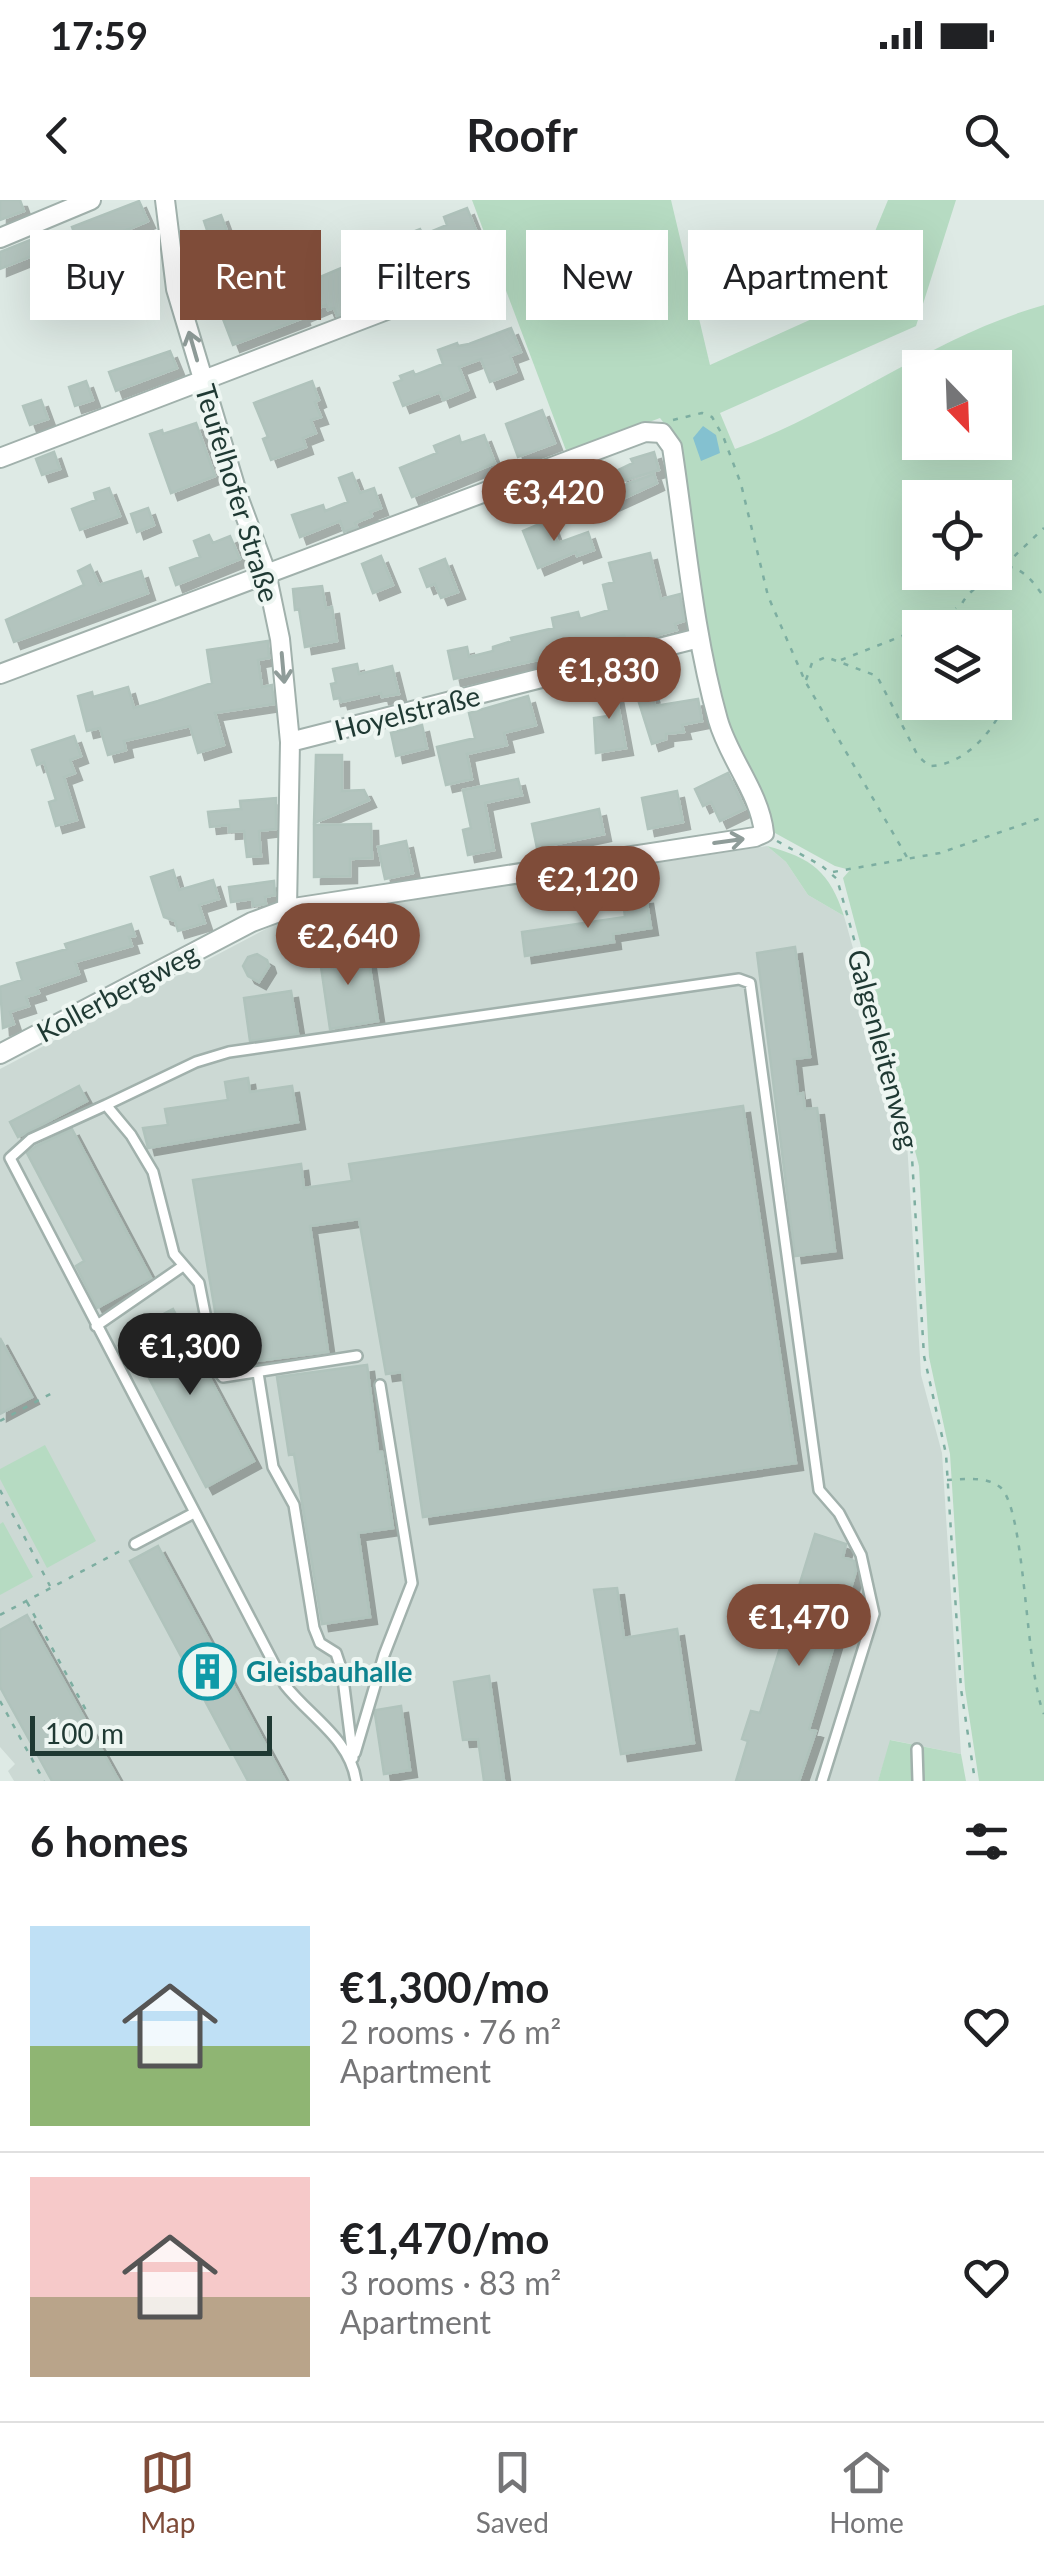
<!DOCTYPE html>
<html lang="en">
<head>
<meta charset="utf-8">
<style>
  :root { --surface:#fff; --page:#f2f2f2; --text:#202124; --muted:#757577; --line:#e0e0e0; --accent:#7f4c39 }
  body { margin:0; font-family:Lato,sans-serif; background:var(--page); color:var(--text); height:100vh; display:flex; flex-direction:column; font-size:38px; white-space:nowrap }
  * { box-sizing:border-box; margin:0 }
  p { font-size:32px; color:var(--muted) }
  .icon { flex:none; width:55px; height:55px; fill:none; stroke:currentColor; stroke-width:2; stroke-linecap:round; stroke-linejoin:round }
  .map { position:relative; height:1581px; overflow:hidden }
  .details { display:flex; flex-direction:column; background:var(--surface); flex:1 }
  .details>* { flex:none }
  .hud { position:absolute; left:30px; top:30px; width:985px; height:90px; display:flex; gap:20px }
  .needle { width:65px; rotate:157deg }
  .tools { position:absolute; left:902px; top:150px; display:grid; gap:20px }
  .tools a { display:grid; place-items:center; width:110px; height:110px; border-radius:0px; background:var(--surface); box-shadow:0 10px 40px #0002; font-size:50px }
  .scale { position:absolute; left:30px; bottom:25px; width:242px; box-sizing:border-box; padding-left:10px; border:5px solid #1f3933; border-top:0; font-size:28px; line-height:35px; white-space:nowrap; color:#1f3933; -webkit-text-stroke:8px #eef6f2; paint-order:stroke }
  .price { position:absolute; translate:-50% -85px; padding:0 22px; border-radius:35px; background:var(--accent); color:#fff; font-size:32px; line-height:65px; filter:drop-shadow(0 2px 5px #0008) }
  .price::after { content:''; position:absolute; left:50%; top:60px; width:30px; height:22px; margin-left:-15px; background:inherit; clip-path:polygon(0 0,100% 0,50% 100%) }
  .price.active { background:#222; color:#fff }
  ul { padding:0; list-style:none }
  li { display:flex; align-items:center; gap:30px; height:250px; padding:0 30px }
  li+li { border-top:2px solid var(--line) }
  li span { display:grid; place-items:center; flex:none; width:280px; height:200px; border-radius:0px; color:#555 }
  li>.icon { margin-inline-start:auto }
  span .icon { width:120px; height:120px; fill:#fffc; stroke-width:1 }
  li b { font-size:42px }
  h2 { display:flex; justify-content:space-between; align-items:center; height:120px; padding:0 30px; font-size:42px }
  .chip { padding:0 35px; border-radius:0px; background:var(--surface); box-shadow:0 10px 40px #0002; font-size:35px; line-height:90px }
  .chip.active { background:var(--accent); color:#fff }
  .status { display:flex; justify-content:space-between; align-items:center; height:70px; padding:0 50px; background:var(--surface); direction:ltr }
  .status svg { height:28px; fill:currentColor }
  header { display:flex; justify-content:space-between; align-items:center; height:130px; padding:0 30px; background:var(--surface); font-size:45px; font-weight:700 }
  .dock { display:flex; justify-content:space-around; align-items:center; height:140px; border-top:2px solid var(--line); background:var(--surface); font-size:28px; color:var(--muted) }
  .dock a { display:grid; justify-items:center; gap:5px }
  .dock .active { color:var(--accent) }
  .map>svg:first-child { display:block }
  .built { fill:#ccd9d4 }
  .green { fill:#b6dbc2; fill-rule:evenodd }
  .water { fill:#84c1d0 }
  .building { fill:#b3c4be; stroke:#b0c3bc; stroke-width:2.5; filter:url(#shadow) }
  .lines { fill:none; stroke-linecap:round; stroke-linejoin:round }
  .service-casing { stroke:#a1b1ac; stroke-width:14 }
  .minor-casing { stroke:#a1b1ac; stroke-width:22 }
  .path { stroke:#7daea1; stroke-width:2.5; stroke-dasharray:5 8; stroke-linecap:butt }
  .service { stroke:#fff; stroke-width:9 }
  .minor { stroke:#fff; stroke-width:18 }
  .oneway { stroke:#8f9c99 }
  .labels { text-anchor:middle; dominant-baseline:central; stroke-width:8; stroke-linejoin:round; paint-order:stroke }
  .street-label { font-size:28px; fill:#1f3933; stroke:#eef6f2 }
  .culture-label { font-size:28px; font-weight:bold; fill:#0d838f; stroke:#eef6f2; text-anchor:start }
</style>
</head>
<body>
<div class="status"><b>17:59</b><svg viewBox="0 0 49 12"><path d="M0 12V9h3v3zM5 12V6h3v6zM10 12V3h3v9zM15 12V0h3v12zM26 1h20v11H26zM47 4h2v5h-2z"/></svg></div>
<header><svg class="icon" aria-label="back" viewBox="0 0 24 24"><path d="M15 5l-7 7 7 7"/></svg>Roofr<svg class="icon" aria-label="search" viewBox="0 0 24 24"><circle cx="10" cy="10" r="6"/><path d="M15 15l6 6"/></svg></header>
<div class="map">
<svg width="1044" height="1581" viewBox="0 0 1044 1581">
  <defs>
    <filter id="shadow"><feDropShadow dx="7" dy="7" stdDeviation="0" flood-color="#0004"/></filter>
  </defs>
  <rect width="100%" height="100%" fill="#deeae5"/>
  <!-- built -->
  <path class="built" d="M 767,646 L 786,662 L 808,695 L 844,716 L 907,942 L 921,1175 L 942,1253 L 961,1554 L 891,1540 L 878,1581 L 14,1581 L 8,1571 L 15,1564 L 0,1547 L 0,869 L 283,720 Z"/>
  <!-- green -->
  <path class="green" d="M 472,0 L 671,0 L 710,165 L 845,104 L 888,0 L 956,0 L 916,126 L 720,213 L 735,249 C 842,210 933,136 1044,105 L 1044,1581 L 979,1581 L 965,1489 L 950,1254 L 929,1157 L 919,966 L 843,678 L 850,670 L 835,666 L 775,633 L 726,529 L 704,435 L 678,242 L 660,218 L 567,253 ZM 920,168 L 995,168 L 995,242 L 920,242 ZM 920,298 L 995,298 L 995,372 L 920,372 ZM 920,428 L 995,428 L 995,502 L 920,502 Z
    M 767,646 C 812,658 830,672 844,716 L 808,695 L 786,662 Z
    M 45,1245 L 96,1341 L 47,1368 L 0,1279 L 0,1269 Z
    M 3,1322 L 33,1377 L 0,1395 L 0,1324 Z
    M 890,1540 L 961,1554 L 966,1581 L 878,1581 Z"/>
  <!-- water -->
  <path class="water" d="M 703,226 L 716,235 L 720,253 L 701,261 L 693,238 Z"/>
  <!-- building -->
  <path class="building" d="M 0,0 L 20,0 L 24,11 L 0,20 Z
    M 139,1 L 148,21 L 115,35 L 127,69 L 111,74 L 104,56 L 78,66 L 71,48 L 79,45 L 72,27 Z
    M 467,8 L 484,50 L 448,64 L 444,54 L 410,68 L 403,90 L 400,91 L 397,83 L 354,100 L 357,108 L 337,116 L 334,108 L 328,110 L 326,105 L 302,115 L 303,118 L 233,145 L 223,119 L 250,108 L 253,114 L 310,92 L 306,83 L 365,58 L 368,65 L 377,61 L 380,68 L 403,58 L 395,39 L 420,29 L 423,35 L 447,25 L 444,17 Z
    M 221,15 L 234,50 L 208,60 L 199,37 L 208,33 L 204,21 Z
    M 45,34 L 54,56 L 35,63 L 32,56 L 0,69 L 0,52 Z
    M 511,128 L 521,152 L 510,156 L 516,172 L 490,182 L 481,159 L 459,167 L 468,190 L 443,200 L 440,192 L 403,206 L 394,183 L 402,180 L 400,176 L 413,171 L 415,175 L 443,164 L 438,150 L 457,143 L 458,146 L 469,144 Z
    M 170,151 L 177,168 L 116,191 L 109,172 Z
    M 86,181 L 93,200 L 75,206 L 69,187 Z
    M 312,181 L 319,200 L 315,202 L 321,217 L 311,220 L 316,233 L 303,238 L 306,247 L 271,260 L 263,239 L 268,237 L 254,203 Z
    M 41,200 L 48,219 L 30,225 L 23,206 Z
    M 542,210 L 555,243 L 518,257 L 506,224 Z
    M 196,223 L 215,276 L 171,293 L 150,234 L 162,230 L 163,234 Z
    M 484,235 L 495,263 L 412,297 L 400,268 L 437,253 L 434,246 L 459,236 L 461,243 Z
    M 54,252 L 60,269 L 42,275 L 36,259 Z
    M 654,252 L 659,270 L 623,281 L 618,270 L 633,263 L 631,259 Z
    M 352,273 L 360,293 L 374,288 L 381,308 L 370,312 L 372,316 L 355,323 L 357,327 L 344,332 L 340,321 L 300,337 L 292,315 L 323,305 L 325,311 L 348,302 L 339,278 Z
    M 654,274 L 657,283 L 607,306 L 602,293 Z
    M 109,288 L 120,316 L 80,330 L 72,309 L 96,300 L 94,293 Z
    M 148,308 L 154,325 L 137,332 L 131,314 Z
    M 549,320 L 558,343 L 588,332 L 594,350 L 577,356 L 576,352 L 538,368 L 523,331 Z
    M 209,335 L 213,343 L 230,336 L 240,359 L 176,385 L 170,368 L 200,357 L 194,341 Z
    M 650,353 L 661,399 L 680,394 L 684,421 L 675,424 L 677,430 L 627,444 L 624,435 L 585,446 L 586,449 L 454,479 L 448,451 L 467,447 L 469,457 L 493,451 L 493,447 L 512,441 L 511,438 L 554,428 L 552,418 L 578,412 L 580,419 L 609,410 L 603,385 L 614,382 L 609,363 Z
    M 381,356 L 393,385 L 373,393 L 362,364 Z
    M 445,359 L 458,392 L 441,398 L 435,384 L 427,387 L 420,369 Z
    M 90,365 L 99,385 L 141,371 L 148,393 L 14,442 L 6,420 L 84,385 L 78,371 Z
    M 322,386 L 326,408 L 332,407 L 337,441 L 305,447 L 299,409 L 295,410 L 293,389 Z
    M 268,441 L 269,458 L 258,460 L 262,487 L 272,485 L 274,504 L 215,513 L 224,545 L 198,553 L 190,526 L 124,541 L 126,550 L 108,555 L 100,528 L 87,531 L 78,496 L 92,492 L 93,497 L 128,487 L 134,508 L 158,501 L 212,483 L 207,450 Z
    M 357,464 L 359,474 L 392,466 L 399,494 L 382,497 L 381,493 L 341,502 L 340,498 L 334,499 L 331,484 L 336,483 L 333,469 Z
    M 645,467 L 655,506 L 698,499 L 702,521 L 682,525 L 684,532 L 666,534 L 666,539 L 652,544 L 629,471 Z
    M 613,478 L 626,548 L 596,553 L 594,518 L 608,516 L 599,482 Z
    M 528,496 L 536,525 L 504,533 L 507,545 L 467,554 L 472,579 L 446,585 L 437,547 L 475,538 L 469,513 Z
    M 422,525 L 427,548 L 396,556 L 391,533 Z
    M 74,536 L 81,556 L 70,560 L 75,573 L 64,577 L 77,620 L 56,626 L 49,602 L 56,600 L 44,562 L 37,565 L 32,550 Z
    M 316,555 L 342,555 L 342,591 L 364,590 L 369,600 L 314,623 Z
    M 728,573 L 745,609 L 720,621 L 711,602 L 703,606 L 695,589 Z
    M 518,579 L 522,595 L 485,603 L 494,650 L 468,655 L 463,630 L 471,628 L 463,590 Z
    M 677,591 L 683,622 L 648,629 L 642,598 Z
    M 276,598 L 276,629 L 259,631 L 261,656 L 247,657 L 244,631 L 229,632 L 229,625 L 210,627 L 208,612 L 241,609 L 240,601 Z
    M 599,609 L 604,634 L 537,648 L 532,624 Z
    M 371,624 L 372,658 L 350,659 L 350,676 L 314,677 L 314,625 Z
    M 406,641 L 413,673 L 385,679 L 378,647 Z
    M 173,670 L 179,690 L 213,680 L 219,699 L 199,705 L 205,723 L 178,731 L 175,721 L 164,717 L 151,677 Z
    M 274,681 L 275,695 L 265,697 L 266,704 L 253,706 L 252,699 L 231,702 L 229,687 Z
    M 646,697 L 651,728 L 613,734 L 614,742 L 525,756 L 522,732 L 625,717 L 623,700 Z
    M 131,724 L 135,736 L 129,737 L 132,746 L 75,762 L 79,774 L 37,788 L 39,793 L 26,797 L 29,806 L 10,812 L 14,824 L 3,828 L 0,787 L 22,780 L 17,763 L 67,749 L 65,744 Z
    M 795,747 L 810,857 L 794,859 L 798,894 L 803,893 L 805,909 L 817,908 L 835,1051 L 795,1056 L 757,753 Z
    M 367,749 L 378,821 L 330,829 L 319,753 Z
    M 257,754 L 267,760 L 269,766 L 259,782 L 248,776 L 243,766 L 248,757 Z
    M 291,791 L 298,834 L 250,841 L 244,798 Z
    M 248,878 L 250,892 L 292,886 L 298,922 L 148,948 L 143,928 L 168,925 L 165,909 L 228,900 L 225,882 Z
    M 79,886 L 87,901 L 18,937 L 10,922 Z
    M 743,906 L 796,1263 L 423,1317 L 402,1172 L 386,1174 L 359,1019 L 310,1026 L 328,1152 L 224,1165 L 193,980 L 301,964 L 304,988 L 352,981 L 349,964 Z
    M 72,929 L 151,1078 L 97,1108 L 76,1066 L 84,1061 L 27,953 L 36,946 Z
    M 173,1109 L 254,1261 L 206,1287 L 126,1134 Z
    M 0,1138 L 32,1197 L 0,1214 Z
    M 367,1165 L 378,1252 L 382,1252 L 393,1328 L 358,1333 L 370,1417 L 322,1424 L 294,1254 L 289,1255 L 277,1177 Z
    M 815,1334 L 846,1344 L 843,1357 L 854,1361 L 856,1371 L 809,1529 L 816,1531 L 799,1581 L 736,1581 L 748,1541 L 742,1539 L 751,1511 L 760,1513 Z
    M 158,1346 L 285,1581 L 248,1581 L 130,1361 Z
    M 617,1388 L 624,1438 L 677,1429 L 694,1543 L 621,1554 L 594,1390 Z
    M 27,1415 L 89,1527 L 119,1581 L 52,1581 L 0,1487 L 0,1430 Z
    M 489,1476 L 504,1581 L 484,1581 L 478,1539 L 463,1540 L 454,1482 Z
    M 401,1506 L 410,1570 L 384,1574 L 375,1514 L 376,1510 Z"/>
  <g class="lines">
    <defs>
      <path id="service" d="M 106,905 L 196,862 L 229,852 L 739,779 L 750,783 L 819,1290 L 839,1313 L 861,1355 L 874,1414 L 822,1581
        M 96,1126 L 183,1066
        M 258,1173 L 273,1267 L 294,1305 L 314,1428 L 320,1443 L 336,1453 L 342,1471 L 353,1558
        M 135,1344 L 194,1313
        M 917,1549 L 918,1581
        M 355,1553 L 384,1455 L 412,1383 L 380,1185
        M 356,1581 C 350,1539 310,1517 285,1485 L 10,958 L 31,939 L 106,905 L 131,935 L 153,972 L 174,1054 L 199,1083 L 216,1169 L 223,1177 L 357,1156"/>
      <path id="minor" d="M 165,0 L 176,89 L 239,299 L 266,372 L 280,439 L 290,542 L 287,709
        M 0,38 L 91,0
        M 0,258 L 431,93
        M 0,474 L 645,232 L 662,233 L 672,247 C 686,338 693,431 718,520 C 729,559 760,593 764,633 L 755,637 L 287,709 L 252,722 L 0,854
        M 290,542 L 699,438"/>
    </defs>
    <!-- service casing -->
    <use href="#service" class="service-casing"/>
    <!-- minor casing -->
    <use href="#minor" class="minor-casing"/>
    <!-- path -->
    <path class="path" d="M 673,220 L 702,213 L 712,217 L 723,236 L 741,284 L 768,396 L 805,481 L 908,659
      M 1005,365 L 1044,328
      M 996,371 L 1004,366 C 1024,368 1033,382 1044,397
      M 922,428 L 956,408
      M 961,428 C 951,401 976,389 994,372
      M 841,460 L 920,429
      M 806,480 L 812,463 L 826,457 L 877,476 L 918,556 L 929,566 C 963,566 994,532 1005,502 L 995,481
      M 777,641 L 822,666 L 837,679 L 911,941 L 924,1156 L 946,1254 L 961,1489 L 975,1581
      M 833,672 L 940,653 L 1044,617
      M 0,1221 L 54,1192
      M 947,1280 C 964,1279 986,1276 1000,1287 C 1026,1308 1025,1471 1044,1514
      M 0,1290 L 50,1386
      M 27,1402 L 87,1512
      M 0,1415 L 122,1350
      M 0,1501 L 44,1581"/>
    <!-- service -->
    <use href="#service" class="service"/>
    <!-- minor -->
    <use href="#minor" class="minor"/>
  </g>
  <!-- one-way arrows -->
  <defs><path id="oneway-shaft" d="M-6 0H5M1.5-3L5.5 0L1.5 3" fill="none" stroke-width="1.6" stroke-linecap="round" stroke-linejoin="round" transform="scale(2.5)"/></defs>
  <g class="oneway">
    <use href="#oneway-shaft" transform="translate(193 146) rotate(-106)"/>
    <use href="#oneway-shaft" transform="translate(283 468) rotate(85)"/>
    <use href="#oneway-shaft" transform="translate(729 641) rotate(-8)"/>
  </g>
  <!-- icons -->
  <defs>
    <symbol id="building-ring" viewBox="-11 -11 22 22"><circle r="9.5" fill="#eef6f2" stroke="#0f9aa8" stroke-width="1.5"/><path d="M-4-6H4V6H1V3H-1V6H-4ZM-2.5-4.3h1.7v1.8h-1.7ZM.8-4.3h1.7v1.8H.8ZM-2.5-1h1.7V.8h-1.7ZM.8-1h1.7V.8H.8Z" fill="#0f9aa8"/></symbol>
  </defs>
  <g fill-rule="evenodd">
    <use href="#building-ring" x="176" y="1440" width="63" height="63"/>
  </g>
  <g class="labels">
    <!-- street labels -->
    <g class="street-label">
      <text transform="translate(238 293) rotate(73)">Teufelhofer Straße</text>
      <text transform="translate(407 512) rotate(-14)">Hoyelstraße</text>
      <text transform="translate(117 792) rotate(-28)">Kollerbergweg</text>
      <text transform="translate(884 849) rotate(75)">Galgenleitenweg</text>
    </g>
    <!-- culture labels -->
    <g class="culture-label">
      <text x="246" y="1471">Gleisbauhalle</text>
    </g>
  </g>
</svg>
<div class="tools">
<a><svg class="needle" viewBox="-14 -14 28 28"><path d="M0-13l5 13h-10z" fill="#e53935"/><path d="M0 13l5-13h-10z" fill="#757577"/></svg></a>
<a><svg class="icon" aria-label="locate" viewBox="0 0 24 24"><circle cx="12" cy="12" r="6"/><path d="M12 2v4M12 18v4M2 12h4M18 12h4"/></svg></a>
<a><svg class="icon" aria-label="layers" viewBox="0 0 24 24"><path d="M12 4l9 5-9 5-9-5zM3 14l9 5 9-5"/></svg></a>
</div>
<div class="scale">100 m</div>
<b class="price" style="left:554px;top:344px">€3,420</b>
<b class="price" style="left:609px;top:522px">€1,830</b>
<b class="price" style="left:588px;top:731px">€2,120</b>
<b class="price" style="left:348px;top:788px">€2,640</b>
<b class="price active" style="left:190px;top:1198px">€1,300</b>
<b class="price" style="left:799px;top:1469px">€1,470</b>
<div class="hud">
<a class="chip">Buy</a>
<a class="chip active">Rent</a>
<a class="chip">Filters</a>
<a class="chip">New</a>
<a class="chip">Apartment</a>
</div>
</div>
<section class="details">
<h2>6 homes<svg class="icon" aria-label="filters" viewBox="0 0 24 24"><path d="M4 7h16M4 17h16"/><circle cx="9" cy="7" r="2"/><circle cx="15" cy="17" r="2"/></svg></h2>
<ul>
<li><span style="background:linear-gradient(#bfe0f5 60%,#8fb573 0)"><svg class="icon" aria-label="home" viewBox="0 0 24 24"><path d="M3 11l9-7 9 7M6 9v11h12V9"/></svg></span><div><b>€1,300/mo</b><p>2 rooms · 76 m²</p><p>Apartment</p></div><svg class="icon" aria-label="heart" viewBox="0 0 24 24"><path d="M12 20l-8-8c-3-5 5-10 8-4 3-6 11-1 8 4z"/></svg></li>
<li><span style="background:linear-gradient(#f6c9c9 60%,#b9a48a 0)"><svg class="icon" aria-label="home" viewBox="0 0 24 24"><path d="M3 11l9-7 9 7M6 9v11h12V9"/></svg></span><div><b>€1,470/mo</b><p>3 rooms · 83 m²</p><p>Apartment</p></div><svg class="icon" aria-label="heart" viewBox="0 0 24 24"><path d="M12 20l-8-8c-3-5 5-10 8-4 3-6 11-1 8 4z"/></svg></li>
</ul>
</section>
<nav class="dock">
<a class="active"><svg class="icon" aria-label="map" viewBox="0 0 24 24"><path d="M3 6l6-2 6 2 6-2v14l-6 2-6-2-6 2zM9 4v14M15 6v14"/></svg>Map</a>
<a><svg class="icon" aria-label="saved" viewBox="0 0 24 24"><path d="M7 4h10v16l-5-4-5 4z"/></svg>Saved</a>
<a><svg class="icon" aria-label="home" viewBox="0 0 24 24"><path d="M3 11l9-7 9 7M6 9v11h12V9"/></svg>Home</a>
</nav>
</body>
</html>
